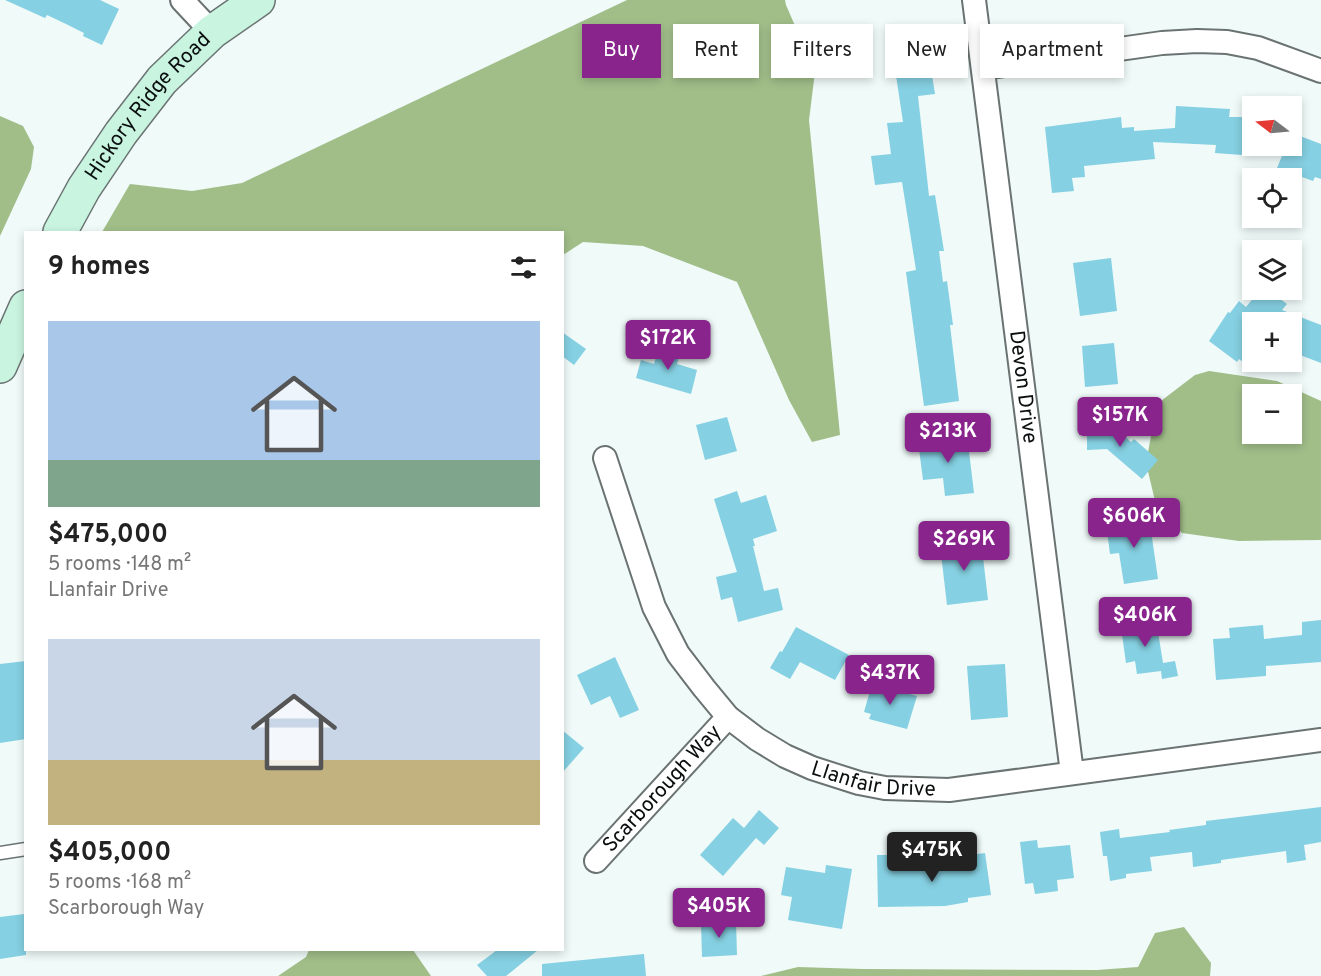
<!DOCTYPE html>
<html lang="en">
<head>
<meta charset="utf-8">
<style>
  :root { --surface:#fff; --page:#f6f6f6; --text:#222; --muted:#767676; --accent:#89248c }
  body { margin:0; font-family:Overpass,sans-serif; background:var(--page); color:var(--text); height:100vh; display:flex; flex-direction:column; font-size:22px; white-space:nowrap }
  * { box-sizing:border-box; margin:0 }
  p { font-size:20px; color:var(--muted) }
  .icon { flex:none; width:33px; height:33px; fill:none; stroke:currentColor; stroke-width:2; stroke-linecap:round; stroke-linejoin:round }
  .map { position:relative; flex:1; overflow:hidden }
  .details { position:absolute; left:24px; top:231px; width:540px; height:720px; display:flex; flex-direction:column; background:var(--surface); border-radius:0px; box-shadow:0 3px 9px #0003 }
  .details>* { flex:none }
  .guide { position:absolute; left:582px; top:24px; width:570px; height:54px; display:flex; gap:12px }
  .needle { width:39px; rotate:286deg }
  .fabs { position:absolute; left:1242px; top:96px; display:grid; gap:12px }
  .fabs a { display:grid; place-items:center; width:60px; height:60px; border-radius:0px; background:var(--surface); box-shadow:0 3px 9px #0003; font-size:30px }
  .price { position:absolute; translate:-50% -51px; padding:0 14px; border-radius:6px; background:var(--accent); color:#fff; font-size:20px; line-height:39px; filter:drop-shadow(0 2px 3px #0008) }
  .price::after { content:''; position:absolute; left:50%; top:36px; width:18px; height:14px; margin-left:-9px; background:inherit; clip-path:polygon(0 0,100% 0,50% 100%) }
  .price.selected { background:#222; color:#fff }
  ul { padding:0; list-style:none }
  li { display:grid; align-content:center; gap:12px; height:318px; padding:0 24px }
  li span { display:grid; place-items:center; height:186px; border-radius:0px; color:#555 }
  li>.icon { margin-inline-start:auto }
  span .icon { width:108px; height:108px; fill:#fffc; stroke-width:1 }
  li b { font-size:26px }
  h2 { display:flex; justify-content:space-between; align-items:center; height:72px; padding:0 24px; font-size:26px }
  .pill { padding:0 21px; border-radius:0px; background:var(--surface); box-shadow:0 3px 9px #0003; font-size:21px; line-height:54px }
  .pill.selected { background:var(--accent); color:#fff }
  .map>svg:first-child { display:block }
  .forest { fill:#a1be89; fill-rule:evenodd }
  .building { fill:#85d0e2 }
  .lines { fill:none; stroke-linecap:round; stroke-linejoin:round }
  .lane-casing { stroke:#6a7372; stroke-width:15 }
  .street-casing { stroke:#6a7372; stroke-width:26 }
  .secondary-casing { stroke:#6a7372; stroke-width:36 }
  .lane { stroke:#fff; stroke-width:12 }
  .street { stroke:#fff; stroke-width:22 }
  .secondary { stroke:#c9f4e0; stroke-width:33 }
  .labels { text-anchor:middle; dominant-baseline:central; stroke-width:4.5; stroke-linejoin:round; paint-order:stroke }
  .street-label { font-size:21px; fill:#0a0e0e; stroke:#fff }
</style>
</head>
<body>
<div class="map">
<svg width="1321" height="976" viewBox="0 0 1321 976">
  <rect width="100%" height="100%" fill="#effaf9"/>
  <!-- forest -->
  <path class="forest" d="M 627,0 L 785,0 L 786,5 L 815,72 L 809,120 L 840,435 L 812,442 L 789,400 L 737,282 L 643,246 L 583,242 L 563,255 L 562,232 L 102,232 L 130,184 L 192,191 L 242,183 Z
    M 0,116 L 23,126 L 34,147 L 31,169 L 0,236 Z
    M 1209,371 L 1277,381 L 1321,401 L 1321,540 L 1239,541 L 1182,533 L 1156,505 L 1146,463 L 1157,404 L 1195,375 ZM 1252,394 L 1292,394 L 1292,434 L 1252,434 Z
    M 1184,927 L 1211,963 L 1210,976 L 761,976 L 798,967 L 862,969 L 1097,970 L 1138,967 L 1155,933 Z
    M 309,950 L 413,950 L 431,976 L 278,976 L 306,957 Z"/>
  <!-- building -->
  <path class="building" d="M 5,0 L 100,0 L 119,9 L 102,45 L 83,36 L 84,33 L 66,24 L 47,15 L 45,18 Z
    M 927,44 L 935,94 L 918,96 L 929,196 L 935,195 L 944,251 L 939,251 L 943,282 L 947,281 L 953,325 L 950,325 L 959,401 L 924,406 L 906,272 L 916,270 L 902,182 L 875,185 L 871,156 L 891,154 L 887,123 L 903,122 L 892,49 Z
    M 1176,106 L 1230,109 L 1229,117 L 1244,117 L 1242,155 L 1215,153 L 1216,145 L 1153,142 L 1155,159 L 1084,166 L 1085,177 L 1072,178 L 1074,191 L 1052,193 L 1045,127 L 1121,117 L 1122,128 L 1134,127 L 1134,131 L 1175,128 Z
    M 1292,133 L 1321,144 L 1321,179 L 1315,177 L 1313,181 L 1302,177 L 1302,178 L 1284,178 L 1287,172 L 1277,168 L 1286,146 L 1292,146 Z
    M 1111,258 L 1117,311 L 1080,316 L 1073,263 Z
    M 1260,290 L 1268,290 L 1287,304 L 1282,310 L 1321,325 L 1321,363 L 1292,352 L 1292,322 L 1252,322 L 1252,369 L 1239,359 L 1237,362 L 1209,341 L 1228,312 L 1230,313 L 1239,301 L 1246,307 Z
    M 562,332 L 586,349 L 574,365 L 562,356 Z
    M 660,343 L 681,349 L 677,364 L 697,370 L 691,394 L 636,378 L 641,360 L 654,364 Z
    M 1114,343 L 1118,384 L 1085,387 L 1082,346 Z
    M 727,417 L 737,451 L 705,460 L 696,425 Z
    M 1087,424 L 1111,424 L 1131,442 L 1134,439 L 1158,460 L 1142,479 L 1107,449 L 1087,450 Z
    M 967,435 L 974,493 L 945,496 L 943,478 L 923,480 L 918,441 Z
    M 737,491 L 741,503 L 766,495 L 777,531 L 753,539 L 755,546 L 753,546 L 764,591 L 778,588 L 783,610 L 738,622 L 732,597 L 721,600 L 716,577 L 737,572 L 714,499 Z
    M 1149,517 L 1158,579 L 1124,584 L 1119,553 L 1110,554 L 1106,523 Z
    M 981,540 L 988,600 L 947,605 L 940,545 Z
    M 1143,617 L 1145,628 L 1157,626 L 1163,663 L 1175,661 L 1178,676 L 1162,679 L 1161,671 L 1137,674 L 1135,661 L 1126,663 L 1120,620 Z
    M 1321,620 L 1321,662 L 1266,666 L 1266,676 L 1216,680 L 1213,639 L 1230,638 L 1229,628 L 1263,625 L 1264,639 L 1302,635 L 1302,622 Z
    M 796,627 L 849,655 L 835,680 L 800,662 L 790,679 L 770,668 L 780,651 L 782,652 Z
    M 615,657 L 639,710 L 620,718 L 610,696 L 591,705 L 577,675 Z
    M 26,661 L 26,739 L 0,743 L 0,664 Z
    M 1005,664 L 1008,717 L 971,720 L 967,666 Z
    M 872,684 L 917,696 L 907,729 L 869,719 L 871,714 L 864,712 Z
    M 562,730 L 584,748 L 562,773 Z
    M 1321,807 L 1321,842 L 1304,845 L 1306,860 L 1287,863 L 1286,851 L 1221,860 L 1221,863 L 1193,867 L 1192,852 L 1150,857 L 1152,871 L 1126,874 L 1126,878 L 1110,881 L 1107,856 L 1103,856 L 1100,832 L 1119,829 L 1120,838 L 1170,832 L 1169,830 L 1206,825 L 1206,821 Z
    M 759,810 L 779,828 L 764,845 L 756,838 L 723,876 L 700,855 L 733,818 L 744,828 Z
    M 1037,840 L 1038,848 L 1070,845 L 1074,878 L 1057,880 L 1058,891 L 1035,894 L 1033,883 L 1025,884 L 1020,842 Z
    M 985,853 L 991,895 L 968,898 L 968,902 L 945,906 L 878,907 L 877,855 L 896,855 L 896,871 L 949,870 L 948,858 Z
    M 826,865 L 852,869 L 842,929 L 788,920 L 792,897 L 781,895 L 786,867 L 825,873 Z
    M 24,914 L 26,931 L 26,955 L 0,959 L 0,917 Z
    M 736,921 L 737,955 L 702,957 L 701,922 Z
    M 497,950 L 538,950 L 506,976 L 487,976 L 477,965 Z
    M 644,954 L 646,976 L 542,976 L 542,964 Z"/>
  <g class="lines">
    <defs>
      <path id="lane" d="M 0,853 L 26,849"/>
      <g id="street">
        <path d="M 182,0 L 212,32"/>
        <path id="s1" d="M 974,0 L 1072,773"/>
        <path d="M 984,68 L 1162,43 L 1197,41 L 1227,42 L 1258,48 L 1321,71"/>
        <path id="s2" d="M 605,458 L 654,607 L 678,654 L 704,688 L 728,717 L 757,739 L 785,756 L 812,768 L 859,783 L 885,788 L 949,790 L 1321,740"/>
        <path id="s3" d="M 596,861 L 728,717"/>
      </g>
      <g id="secondary">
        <path id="s4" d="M 60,232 L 84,188 L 121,133 L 162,80 L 212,32 L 258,0"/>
        <path d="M 0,366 L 26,307"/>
      </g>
    </defs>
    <!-- lane casing -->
    <use href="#lane" class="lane-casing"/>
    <!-- street casing -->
    <use href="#street" class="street-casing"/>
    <!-- secondary casing -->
    <use href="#secondary" class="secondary-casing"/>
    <!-- lane -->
    <use href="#lane" class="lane"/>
    <!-- street -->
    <use href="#street" class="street"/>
    <!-- secondary -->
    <use href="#secondary" class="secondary"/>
  </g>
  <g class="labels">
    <!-- street labels -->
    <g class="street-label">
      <text stroke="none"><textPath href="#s4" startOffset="154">Hickory Ridge Road</textPath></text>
      <text stroke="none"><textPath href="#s1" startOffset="390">Devon Drive</textPath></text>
      <text stroke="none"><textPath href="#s2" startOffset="452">Llanfair Drive</textPath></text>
      <text stroke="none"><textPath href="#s3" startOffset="98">Scarborough Way</textPath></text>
    </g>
  </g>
</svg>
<div class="fabs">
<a><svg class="needle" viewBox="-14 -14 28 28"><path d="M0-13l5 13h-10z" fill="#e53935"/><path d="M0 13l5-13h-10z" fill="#767676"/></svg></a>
<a><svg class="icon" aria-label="locate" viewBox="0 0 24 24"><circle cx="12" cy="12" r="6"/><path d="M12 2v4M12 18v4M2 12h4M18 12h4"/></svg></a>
<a><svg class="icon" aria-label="layers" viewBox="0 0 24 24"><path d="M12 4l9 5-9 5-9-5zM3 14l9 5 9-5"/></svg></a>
<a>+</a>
<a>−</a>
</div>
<b class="price" style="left:668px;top:371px">$172K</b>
<b class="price" style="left:1120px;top:448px">$157K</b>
<b class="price" style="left:948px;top:464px">$213K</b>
<b class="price" style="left:1134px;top:549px">$606K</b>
<b class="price" style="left:964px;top:572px">$269K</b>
<b class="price" style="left:1145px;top:648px">$406K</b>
<b class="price" style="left:890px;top:706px">$437K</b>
<b class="price selected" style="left:932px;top:883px">$475K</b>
<b class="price" style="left:719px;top:939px">$405K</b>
<div class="guide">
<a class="pill selected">Buy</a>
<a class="pill">Rent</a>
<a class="pill">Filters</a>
<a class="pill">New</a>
<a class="pill">Apartment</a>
</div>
<section class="details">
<h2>9 homes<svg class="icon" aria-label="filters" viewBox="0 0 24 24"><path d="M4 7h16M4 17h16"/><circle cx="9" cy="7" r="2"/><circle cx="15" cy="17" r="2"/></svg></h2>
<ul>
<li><span style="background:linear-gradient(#a9c7e8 75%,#7fa58c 0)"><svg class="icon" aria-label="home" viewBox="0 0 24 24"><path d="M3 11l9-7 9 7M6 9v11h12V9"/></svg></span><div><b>$475,000</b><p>5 rooms · 148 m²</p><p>Llanfair Drive</p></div></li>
<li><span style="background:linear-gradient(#c9d6e8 65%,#c2b280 0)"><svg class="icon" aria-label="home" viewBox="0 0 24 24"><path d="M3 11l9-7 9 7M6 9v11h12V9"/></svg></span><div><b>$405,000</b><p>5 rooms · 168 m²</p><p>Scarborough Way</p></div></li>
</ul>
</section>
</div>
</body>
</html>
